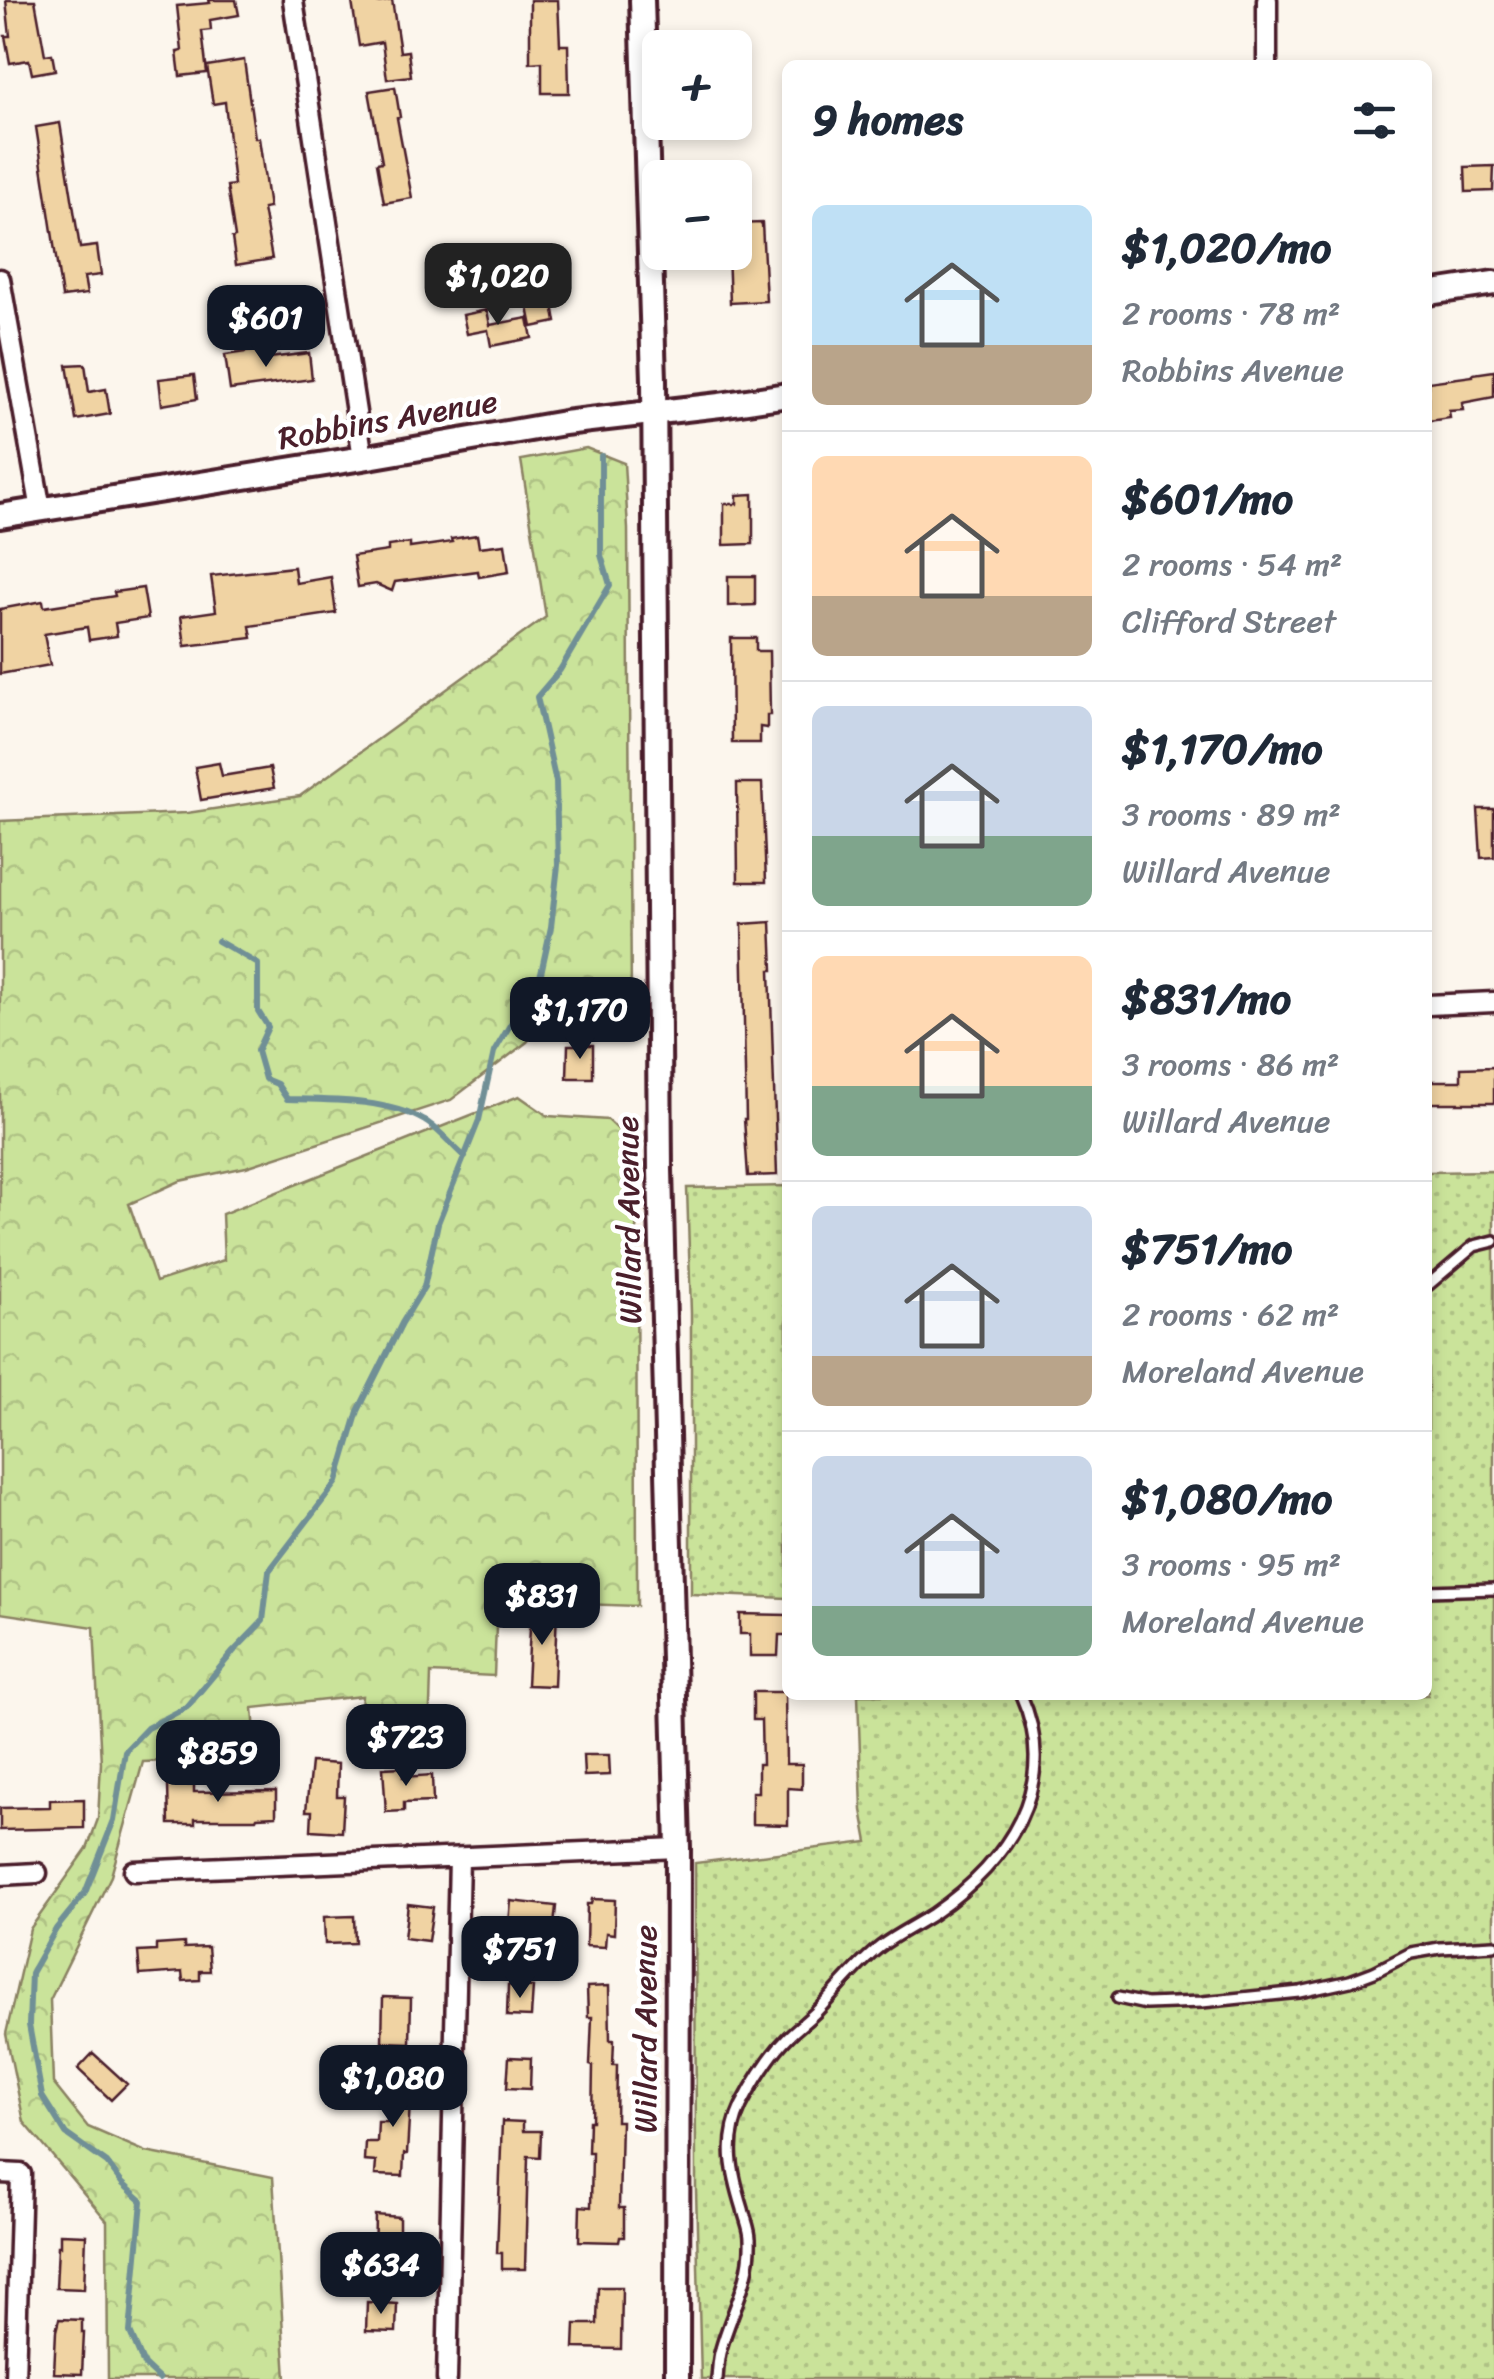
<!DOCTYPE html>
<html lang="en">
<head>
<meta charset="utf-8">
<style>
  :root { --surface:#fff; --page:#f6f6f7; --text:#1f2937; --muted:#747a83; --line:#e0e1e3; --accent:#111827 }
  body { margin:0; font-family:Sriracha,sans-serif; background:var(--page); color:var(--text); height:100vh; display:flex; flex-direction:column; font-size:38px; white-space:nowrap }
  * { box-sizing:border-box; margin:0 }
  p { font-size:32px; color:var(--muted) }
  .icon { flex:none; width:55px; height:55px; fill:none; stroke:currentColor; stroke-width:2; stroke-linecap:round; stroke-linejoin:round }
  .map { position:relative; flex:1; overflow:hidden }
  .details { position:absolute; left:782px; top:60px; width:650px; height:1640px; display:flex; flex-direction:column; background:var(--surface); border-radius:15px; box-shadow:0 5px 15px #0003 }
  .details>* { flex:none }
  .controls { position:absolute; left:642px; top:30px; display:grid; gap:20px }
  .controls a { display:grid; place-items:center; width:110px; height:110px; border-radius:15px; background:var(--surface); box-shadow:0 5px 15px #0003; font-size:50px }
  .price { position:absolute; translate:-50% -85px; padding:0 22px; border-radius:20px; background:var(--accent); color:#fff; font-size:32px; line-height:65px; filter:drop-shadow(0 2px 5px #0008) }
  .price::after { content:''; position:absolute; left:50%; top:60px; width:30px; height:22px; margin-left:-15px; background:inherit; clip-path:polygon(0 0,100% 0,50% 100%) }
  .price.on { background:#222; color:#fff }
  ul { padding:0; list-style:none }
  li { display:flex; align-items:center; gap:30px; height:250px; padding:0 30px }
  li+li { border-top:2px solid var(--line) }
  li span { display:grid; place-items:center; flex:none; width:280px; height:200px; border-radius:15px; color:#555 }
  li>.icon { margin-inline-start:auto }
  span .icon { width:120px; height:120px; fill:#fffc; stroke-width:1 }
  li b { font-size:42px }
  h2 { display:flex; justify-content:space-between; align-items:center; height:120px; padding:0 30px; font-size:42px }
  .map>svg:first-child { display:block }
  .grass { fill:url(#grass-dots); stroke:#8a8162; stroke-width:2.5 }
  .forest { fill:url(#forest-crowns); stroke:#8a8162; stroke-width:2.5 }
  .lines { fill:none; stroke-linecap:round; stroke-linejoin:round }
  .stream { stroke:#6f8f96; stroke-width:6 }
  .building { fill:#f0d3a3; stroke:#4a1f2b; stroke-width:2.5 }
  .lane-casing { stroke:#4a1f2b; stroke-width:16 }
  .street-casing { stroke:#4a1f2b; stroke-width:25 }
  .secondary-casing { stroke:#4a1f2b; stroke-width:30 }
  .lane { stroke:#fff; stroke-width:9 }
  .street { stroke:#fff; stroke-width:18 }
  .secondary { stroke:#fff; stroke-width:22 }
  .labels { text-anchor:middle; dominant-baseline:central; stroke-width:9; stroke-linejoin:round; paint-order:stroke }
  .street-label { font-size:32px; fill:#4a1f2b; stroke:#fff }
</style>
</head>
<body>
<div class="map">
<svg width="1494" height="2379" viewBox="0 0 1494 2379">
  <defs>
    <pattern id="grass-dots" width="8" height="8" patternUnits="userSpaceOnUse" patternTransform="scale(2.5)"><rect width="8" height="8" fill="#cae39a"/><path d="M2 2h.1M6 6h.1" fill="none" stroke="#afc285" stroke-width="1.8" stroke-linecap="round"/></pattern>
    <pattern id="forest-crowns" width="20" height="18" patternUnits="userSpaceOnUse" patternTransform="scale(2.5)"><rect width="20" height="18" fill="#cae39a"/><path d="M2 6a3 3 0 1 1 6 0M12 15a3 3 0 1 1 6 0" fill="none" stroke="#afc285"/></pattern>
  </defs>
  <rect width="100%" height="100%" fill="#fcf6ed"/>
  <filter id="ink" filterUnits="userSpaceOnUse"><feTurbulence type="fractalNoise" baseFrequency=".01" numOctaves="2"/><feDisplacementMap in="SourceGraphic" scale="20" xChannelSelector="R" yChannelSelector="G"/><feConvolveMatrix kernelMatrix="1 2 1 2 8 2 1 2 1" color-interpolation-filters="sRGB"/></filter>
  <g filter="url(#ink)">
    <!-- grass -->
    <path class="grass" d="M 1494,1171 L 1494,2379 L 701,2379 L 696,2190 L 695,1863 L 868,1842 L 862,1810 L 858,1695 L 1428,1695 L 1428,1172 Z
      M 787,1186 L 787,1598 L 691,1594 L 691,1313 L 687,1188 Z"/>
    <!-- forest -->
    <path class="forest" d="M 586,448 L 624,463 L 628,529 L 631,1005 L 549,1017 L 527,1042 L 451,1100 L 246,1167 L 180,1181 L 129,1204 L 156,1282 L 224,1260 L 222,1214 L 519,1096 L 548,1116 L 608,1120 L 636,1146 L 637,1606 L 497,1601 L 494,1676 L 431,1673 L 429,1739 L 359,1730 L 362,1696 L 253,1708 L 257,1757 L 143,1762 L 111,1876 L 50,2000 L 53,2083 L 88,2127 L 146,2152 L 273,2177 L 286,2379 L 108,2379 L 107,2221 L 24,2122 L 6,2034 L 30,1929 L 87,1849 L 98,1819 L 101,1763 L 94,1627 L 0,1613 L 0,821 L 187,813 L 300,796 L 546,617 L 521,460 Z"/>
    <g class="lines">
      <!-- stream -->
      <path class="stream" d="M 218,941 L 258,964 L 258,1011 L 268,1027 L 257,1051 L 265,1079 L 277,1084 L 287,1099 C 330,1100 387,1099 425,1121 C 438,1128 453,1147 465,1157
        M 159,2379 L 144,2365 L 130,2332 L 142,2201 L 122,2183 L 107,2163 L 66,2134 L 42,2096 L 29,2025 L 31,1973 L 56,1929 L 85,1893 L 114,1820 L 125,1751 L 147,1728 L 187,1707 L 233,1652 L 263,1621 L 269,1571 L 337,1482 L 358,1411 L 402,1323 L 424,1287 L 438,1223 L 479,1120 L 494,1052 L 541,973 L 551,927 L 558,865 L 556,782 L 537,697 L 560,670 L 610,585 L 601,555 L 601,456"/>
    </g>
    <!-- building -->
    <path class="building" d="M 6,0 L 35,0 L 45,55 L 52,54 L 55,70 L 32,74 L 29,60 L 10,63 L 5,36 L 10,36 Z
      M 209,0 L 236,0 L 239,15 L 210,20 L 211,30 L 202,31 L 207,73 L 180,76 L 177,52 L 182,51 L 177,6 L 210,3 Z
      M 365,0 L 377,0 L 378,3 L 392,0 L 400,52 L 408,51 L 411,76 L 387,79 L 382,42 L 359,46 L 352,2 Z
      M 530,0 L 558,0 L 560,45 L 568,45 L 569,93 L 542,93 L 542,62 L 530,63 Z
      M 244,60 L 255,138 L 259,138 L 269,208 L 263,209 L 272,259 L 236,265 L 232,238 L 235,237 L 227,186 L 234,185 L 225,102 L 213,104 L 207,66 Z
      M 395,87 L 400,117 L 397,118 L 412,198 L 384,203 L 377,163 L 382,162 L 369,91 Z
      M 60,123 L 80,248 L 97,246 L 101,275 L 84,277 L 87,294 L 62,297 L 36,127 Z
      M 1494,166 L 1493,191 L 1466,192 L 1465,167 Z
      M 762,223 L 766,301 L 730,303 L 728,252 L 735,252 L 735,224 Z
      M 552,298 L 556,322 L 532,327 L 527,302 Z
      M 487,310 L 490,325 L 528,318 L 532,338 L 491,346 L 488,330 L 467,334 L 463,315 Z
      M 259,350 L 261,359 L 309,353 L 312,379 L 230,390 L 225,355 Z
      M 85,364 L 89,392 L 106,389 L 110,414 L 76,420 L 67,365 Z
      M 1494,371 L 1494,397 L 1462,403 L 1463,410 L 1449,411 L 1450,418 L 1428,421 L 1428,382 L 1473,376 L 1473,374 Z
      M 194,375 L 197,399 L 162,405 L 159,379 Z
      M 753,494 L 753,544 L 724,545 L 724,504 L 737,504 L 737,495 Z
      M 477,535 L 479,547 L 505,544 L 509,572 L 479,577 L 478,571 L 395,582 L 392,591 L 376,584 L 358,587 L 353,556 L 388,551 L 388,546 L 410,543 L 410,548 L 452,542 L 451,539 Z
      M 294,567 L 296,583 L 331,577 L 336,613 L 250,626 L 252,638 L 185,646 L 181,616 L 216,611 L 211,576 Z
      M 728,576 L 755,576 L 755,605 L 728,606 Z
      M 143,588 L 148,618 L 115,623 L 117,636 L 89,640 L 87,627 L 44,634 L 50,665 L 0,674 L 0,609 L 43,601 L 44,607 L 115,596 L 114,592 Z
      M 731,638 L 756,638 L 756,651 L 769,651 L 770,715 L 767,715 L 767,728 L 760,727 L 760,743 L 732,743 Z
      M 219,763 L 222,776 L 270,768 L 274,788 L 201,800 L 195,767 Z
      M 737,783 L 762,783 L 766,882 L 738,882 Z
      M 1478,809 L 1494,809 L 1494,857 L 1481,858 Z
      M 771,922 L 773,970 L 770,970 L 777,1175 L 748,1176 L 744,1119 L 746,1119 L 742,924 Z
      M 568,1045 L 593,1045 L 593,1078 L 567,1078 Z
      M 1494,1067 L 1494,1103 L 1431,1103 L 1431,1081 L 1461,1081 L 1461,1068 Z
      M 531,1609 L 557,1610 L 554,1686 L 527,1685 Z
      M 740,1614 L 788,1615 L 788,1635 L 779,1635 L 778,1656 L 750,1656 L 750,1634 L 740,1634 Z
      M 753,1692 L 785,1692 L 786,1764 L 802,1764 L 802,1789 L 788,1788 L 788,1825 L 752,1824 L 752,1792 L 758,1792 L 758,1764 L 762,1764 L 761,1720 L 753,1720 Z
      M 583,1755 L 609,1755 L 610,1775 L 584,1776 Z
      M 311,1762 L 338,1764 L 337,1796 L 344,1796 L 342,1832 L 311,1830 L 312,1811 L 306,1811 Z
      M 403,1767 L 403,1777 L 432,1775 L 433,1802 L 404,1803 L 404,1811 L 386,1812 L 383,1768 Z
      M 168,1785 L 194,1785 L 194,1792 L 276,1791 L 276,1816 L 257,1817 L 256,1819 L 195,1819 L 195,1824 L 169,1824 Z
      M 84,1799 L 84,1828 L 0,1830 L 0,1808 L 50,1807 L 50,1800 Z
      M 592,1899 L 615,1900 L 614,1934 L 606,1933 L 605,1947 L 586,1946 L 587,1904 L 591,1904 Z
      M 511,1901 L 556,1906 L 554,1926 L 534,1924 L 533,1938 L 508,1935 Z
      M 408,1904 L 433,1907 L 428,1941 L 404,1938 Z
      M 354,1916 L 355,1943 L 325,1944 L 324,1917 Z
      M 184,1943 L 184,1948 L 208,1947 L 210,1971 L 200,1971 L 200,1980 L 183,1981 L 182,1972 L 140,1975 L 138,1952 L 156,1951 L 156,1945 Z
      M 508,1985 L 533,1987 L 531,2017 L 507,2016 Z
      M 609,1986 L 610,2040 L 614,2040 L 613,2065 L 617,2065 L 616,2121 L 621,2121 L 619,2208 L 624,2208 L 624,2237 L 620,2237 L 619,2242 L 579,2241 L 580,2206 L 591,2207 L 592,2152 L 588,2152 L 589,2121 L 592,2121 L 593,2066 L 590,2065 L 592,2017 L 588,2017 L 587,1987 Z
      M 383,1997 L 411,1998 L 410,2043 L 382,2042 Z
      M 93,2053 L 127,2084 L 111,2100 L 78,2069 Z
      M 509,2057 L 531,2058 L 530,2089 L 507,2088 Z
      M 388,2080 L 417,2080 L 417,2102 L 410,2102 L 407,2154 L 404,2154 L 403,2176 L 375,2175 L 376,2162 L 364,2161 L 365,2142 L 377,2142 L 378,2122 L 387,2122 Z
      M 502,2121 L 523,2122 L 523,2131 L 541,2131 L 540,2157 L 528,2156 L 525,2269 L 502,2269 L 502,2253 L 497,2253 Z
      M 375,2215 L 399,2217 L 399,2263 L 374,2261 Z
      M 60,2234 L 86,2235 L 84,2289 L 56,2288 L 58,2246 L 60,2246 Z
      M 598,2287 L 622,2287 L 621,2349 L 574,2348 L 575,2324 L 597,2324 Z
      M 367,2302 L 397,2304 L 396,2332 L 366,2331 Z
      M 59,2319 L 82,2320 L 82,2333 L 84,2333 L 82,2374 L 54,2373 L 56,2331 Z"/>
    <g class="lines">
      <defs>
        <path id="lane" d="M 1428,1285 L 1474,1246 L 1494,1241
          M 1428,1591 L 1494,1589
          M 1118,1998 L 1146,2004 L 1202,2002 L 1300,1992 L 1350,1981 L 1374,1972 L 1411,1953 L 1440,1948 L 1494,1945
          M 717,2379 C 718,2369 718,2358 721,2349 C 731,2312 752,2279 750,2239 C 750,2229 745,2219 743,2209 C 732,2173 724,2142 741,2106 C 753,2083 770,2055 788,2037 C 797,2028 808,2020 817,2011 C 838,1990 856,1965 881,1946 C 897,1934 916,1925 933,1914 C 1007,1863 1062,1786 1021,1695"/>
        <path id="street" d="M 293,0 L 363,458
          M 1267,65 L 1267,0
          M 0,279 L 41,510
          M 1428,1005 L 1494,1002
          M 134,1871 L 678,1848
          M 0,1875 L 37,1873
          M 0,2173 L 21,2174 L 15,2379
          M 447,2379 L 459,1858"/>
        <path id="secondary" d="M 642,0 L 654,380 L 660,1170 L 678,1848 L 677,2379
          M 1428,293 L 1494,283
          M 0,516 L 363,458 L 564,423 L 720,405 L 788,395"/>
      </defs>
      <!-- lane casing -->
      <use href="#lane" class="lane-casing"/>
      <!-- street casing -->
      <use href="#street" class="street-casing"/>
      <!-- secondary casing -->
      <use href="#secondary" class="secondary-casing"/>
      <!-- lane -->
      <use href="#lane" class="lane"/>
      <!-- street -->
      <use href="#street" class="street"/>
      <!-- secondary -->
      <use href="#secondary" class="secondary"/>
    </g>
  </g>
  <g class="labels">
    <!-- street labels -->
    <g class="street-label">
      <text transform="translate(388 420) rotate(-10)">Robbins Avenue</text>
      <text transform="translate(629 1220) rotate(-91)">Willard Avenue</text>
      <text transform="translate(645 2029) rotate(-90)">Willard Avenue</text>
    </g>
  </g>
</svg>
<div class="controls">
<a>+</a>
<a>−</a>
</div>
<b class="price on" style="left:498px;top:328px">$1,020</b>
<b class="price" style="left:266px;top:370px">$601</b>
<b class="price" style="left:580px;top:1062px">$1,170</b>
<b class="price" style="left:542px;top:1648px">$831</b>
<b class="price" style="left:406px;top:1789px">$723</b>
<b class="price" style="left:218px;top:1805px">$859</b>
<b class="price" style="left:520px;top:2001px">$751</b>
<b class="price" style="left:393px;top:2130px">$1,080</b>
<b class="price" style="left:381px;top:2317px">$634</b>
<section class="details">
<h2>9 homes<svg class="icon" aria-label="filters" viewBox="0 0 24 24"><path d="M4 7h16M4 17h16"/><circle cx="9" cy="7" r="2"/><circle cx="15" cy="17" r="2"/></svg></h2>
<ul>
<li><span style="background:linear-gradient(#bfe0f5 70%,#b9a48a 0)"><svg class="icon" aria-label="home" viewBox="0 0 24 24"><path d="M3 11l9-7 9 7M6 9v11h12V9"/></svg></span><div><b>$1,020/mo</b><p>2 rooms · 78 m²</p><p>Robbins Avenue</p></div></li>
<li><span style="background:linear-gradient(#ffd9b3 70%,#b9a48a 0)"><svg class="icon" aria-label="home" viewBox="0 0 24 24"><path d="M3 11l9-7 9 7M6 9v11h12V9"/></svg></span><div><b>$601/mo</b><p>2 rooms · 54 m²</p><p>Clifford Street</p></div></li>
<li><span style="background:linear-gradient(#c9d6e8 65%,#7fa58c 0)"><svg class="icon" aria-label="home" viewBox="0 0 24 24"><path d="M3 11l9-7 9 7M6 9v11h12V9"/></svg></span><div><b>$1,170/mo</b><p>3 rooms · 89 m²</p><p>Willard Avenue</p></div></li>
<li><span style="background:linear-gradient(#ffd9b3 65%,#7fa58c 0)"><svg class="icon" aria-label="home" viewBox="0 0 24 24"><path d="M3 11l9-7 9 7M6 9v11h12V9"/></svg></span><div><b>$831/mo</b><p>3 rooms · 86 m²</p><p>Willard Avenue</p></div></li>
<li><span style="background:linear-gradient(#c9d6e8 75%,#b9a48a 0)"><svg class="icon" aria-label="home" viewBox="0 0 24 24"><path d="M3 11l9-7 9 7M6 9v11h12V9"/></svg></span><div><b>$751/mo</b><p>2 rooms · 62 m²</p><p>Moreland Avenue</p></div></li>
<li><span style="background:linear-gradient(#c9d6e8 75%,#7fa58c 0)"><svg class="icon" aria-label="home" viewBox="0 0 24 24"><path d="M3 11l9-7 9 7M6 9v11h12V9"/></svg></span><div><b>$1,080/mo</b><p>3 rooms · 95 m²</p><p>Moreland Avenue</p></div></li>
</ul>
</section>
</div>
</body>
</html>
